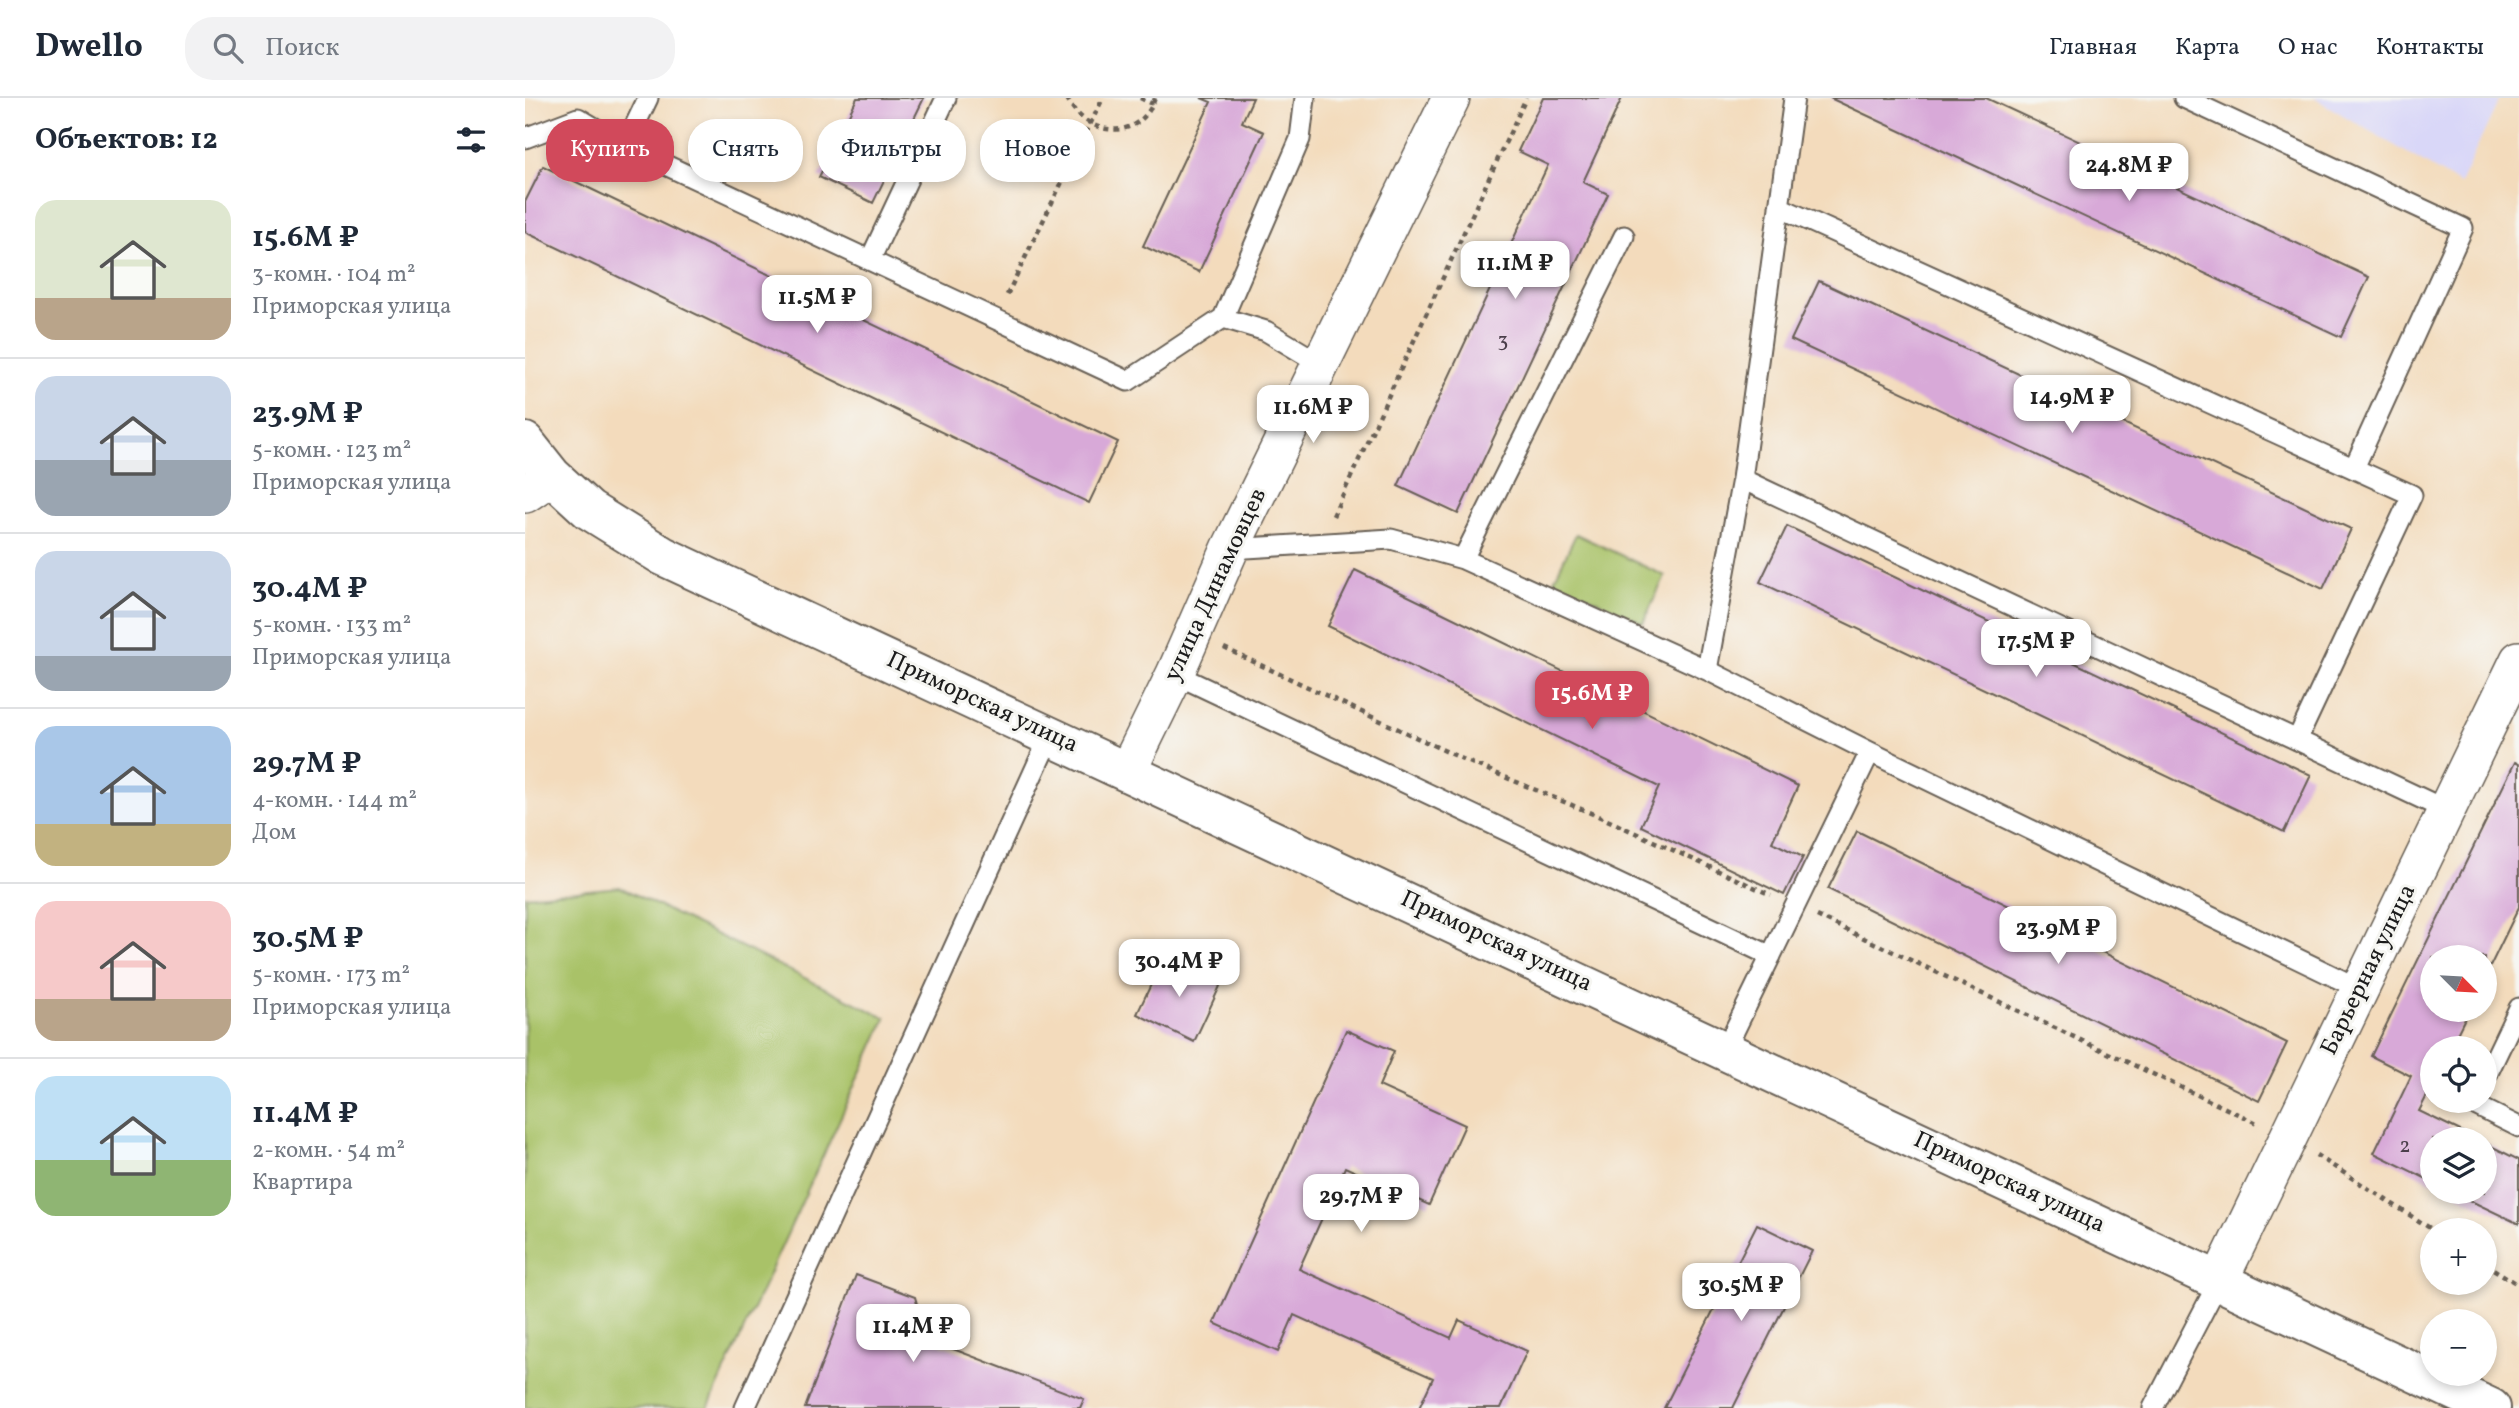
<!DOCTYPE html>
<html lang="ru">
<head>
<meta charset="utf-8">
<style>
  :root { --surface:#fff; --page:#f2f2f3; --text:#1f2937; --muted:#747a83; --line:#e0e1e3; --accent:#d1495b }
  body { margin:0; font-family:Vollkorn,serif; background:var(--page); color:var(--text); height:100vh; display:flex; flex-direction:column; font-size:26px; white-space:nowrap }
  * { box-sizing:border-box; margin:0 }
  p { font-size:23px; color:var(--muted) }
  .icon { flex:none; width:38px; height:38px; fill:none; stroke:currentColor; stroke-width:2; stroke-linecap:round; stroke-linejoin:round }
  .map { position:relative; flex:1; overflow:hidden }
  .drawer { display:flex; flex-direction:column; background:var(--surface); width:525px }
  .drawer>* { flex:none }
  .top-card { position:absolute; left:21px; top:21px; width:665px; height:63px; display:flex; gap:14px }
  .needle { width:46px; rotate:114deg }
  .buttons { position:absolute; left:1895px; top:847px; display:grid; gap:14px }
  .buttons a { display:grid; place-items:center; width:77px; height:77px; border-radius:50%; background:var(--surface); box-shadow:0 4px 10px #0003; font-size:35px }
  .price { position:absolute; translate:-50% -60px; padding:0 16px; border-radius:14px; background:#fff; color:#222; font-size:23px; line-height:46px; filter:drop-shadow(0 2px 4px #0008) }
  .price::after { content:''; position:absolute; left:50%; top:42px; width:21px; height:16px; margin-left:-10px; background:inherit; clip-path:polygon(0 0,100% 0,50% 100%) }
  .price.current { background:var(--accent); color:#fff }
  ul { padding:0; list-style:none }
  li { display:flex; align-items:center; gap:21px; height:175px; padding:0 35px }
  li+li { border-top:2px solid var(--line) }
  li span { display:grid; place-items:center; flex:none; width:196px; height:140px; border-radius:21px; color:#555 }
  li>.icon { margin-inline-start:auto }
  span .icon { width:84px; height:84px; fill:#fffc; stroke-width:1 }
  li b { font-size:30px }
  h2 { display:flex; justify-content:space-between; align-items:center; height:84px; padding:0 35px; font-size:30px }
  .pill { padding:0 24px; border-radius:28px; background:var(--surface); box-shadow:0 4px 10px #0003; font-size:24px; line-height:63px }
  .pill.current { background:var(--accent); color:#fff }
  header { display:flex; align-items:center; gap:42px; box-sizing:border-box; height:98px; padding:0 35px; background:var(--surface); border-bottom:2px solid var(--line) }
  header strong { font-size:33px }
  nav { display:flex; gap:38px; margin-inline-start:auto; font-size:24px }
  .search { width:490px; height:63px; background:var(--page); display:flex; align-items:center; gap:18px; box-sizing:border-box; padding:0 24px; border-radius:28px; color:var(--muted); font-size:26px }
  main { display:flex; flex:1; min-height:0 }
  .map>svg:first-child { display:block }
  .built { fill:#d9d7f8 }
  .green { fill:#a9c267; stroke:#626f42; stroke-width:2 }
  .building { fill:#d8a9d8 }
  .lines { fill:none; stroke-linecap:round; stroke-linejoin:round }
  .service-casing { stroke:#675f54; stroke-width:23 }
  .minor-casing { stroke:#675f54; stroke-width:40 }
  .trunk-casing { stroke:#675f54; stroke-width:42 }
  .path { stroke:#675f54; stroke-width:4.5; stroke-dasharray:5 5; stroke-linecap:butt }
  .service { stroke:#fff; stroke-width:19 }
  .minor { stroke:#fff; stroke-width:37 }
  .trunk { stroke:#fff; stroke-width:38 }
  .labels { text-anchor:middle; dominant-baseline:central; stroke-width:6; stroke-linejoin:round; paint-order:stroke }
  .number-label { font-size:21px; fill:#4b3f4b }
  .street-label { font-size:24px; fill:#1c1c1c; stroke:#f6f6f2 }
</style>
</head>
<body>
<header>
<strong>Dwello</strong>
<div class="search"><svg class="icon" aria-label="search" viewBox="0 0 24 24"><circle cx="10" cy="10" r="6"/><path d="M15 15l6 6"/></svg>Поиск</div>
<nav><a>Главная</a><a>Карта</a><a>О нас</a><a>Контакты</a></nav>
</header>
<main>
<section class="drawer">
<h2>Объектов: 12<svg class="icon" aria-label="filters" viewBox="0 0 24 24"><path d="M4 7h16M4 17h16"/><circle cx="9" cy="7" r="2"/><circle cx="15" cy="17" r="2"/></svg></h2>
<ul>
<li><span style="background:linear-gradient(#dfe7d0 70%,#b9a48a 0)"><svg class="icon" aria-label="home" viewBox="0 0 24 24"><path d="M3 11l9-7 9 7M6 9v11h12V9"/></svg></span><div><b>15.6M ₽</b><p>3-комн. · 104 m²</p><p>Приморская улица</p></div></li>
<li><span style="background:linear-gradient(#c9d6e8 60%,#9aa5b1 0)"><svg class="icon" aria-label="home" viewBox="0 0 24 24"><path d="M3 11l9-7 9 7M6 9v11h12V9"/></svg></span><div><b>23.9M ₽</b><p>5-комн. · 123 m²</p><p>Приморская улица</p></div></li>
<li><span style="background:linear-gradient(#c9d6e8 75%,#9aa5b1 0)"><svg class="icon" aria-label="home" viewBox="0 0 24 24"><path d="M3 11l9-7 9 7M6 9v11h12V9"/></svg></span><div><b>30.4M ₽</b><p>5-комн. · 133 m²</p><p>Приморская улица</p></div></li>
<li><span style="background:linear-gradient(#a9c7e8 70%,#c2b280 0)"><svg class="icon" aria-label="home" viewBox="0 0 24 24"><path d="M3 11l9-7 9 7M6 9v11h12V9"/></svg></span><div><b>29.7M ₽</b><p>4-комн. · 144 m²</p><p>Дом</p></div></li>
<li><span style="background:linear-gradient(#f6c9c9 70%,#b9a48a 0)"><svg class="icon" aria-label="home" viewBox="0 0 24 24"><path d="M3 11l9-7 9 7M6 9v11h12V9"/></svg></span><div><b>30.5M ₽</b><p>5-комн. · 173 m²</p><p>Приморская улица</p></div></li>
<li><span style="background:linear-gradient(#bfe0f5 60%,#8fb573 0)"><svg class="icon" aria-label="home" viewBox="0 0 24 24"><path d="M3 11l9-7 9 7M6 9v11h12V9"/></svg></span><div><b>11.4M ₽</b><p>2-комн. · 54 m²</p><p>Квартира</p></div></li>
</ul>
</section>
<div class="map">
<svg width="1994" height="1310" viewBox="0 0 1994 1310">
  <rect width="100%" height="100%" fill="#f6f6f2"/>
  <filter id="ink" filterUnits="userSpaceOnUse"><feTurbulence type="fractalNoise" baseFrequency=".0143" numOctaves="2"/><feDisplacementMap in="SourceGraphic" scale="14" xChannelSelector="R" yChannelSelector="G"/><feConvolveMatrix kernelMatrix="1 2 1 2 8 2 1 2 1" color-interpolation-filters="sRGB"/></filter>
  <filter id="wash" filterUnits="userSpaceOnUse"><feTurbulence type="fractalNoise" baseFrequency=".00686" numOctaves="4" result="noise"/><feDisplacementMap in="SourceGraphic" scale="28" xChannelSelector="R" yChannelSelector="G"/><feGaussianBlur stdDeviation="1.57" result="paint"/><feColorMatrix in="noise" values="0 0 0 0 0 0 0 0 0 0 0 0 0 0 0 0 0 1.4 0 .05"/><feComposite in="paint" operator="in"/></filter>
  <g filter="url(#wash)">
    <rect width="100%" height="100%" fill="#f3dbbc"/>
    <!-- built -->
    <path class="built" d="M 1789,0 L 1975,0 L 1935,86 Z"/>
    <!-- green -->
    <path class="green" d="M 1051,436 L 1140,478 L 1118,525 L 1029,482 Z
      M 95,789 L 361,920 L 183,1310 L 0,1310 L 0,798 Z"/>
    <g id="blocks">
      <!-- building -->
      <path class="building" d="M 332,0 L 399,0 L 348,105 L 294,79 Z
        M 676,0 L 728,0 L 717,24 L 739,34 L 674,174 L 618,148 L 686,4 Z
        M 1018,0 L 1097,0 L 1058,84 L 1083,96 L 933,416 L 873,388 L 1023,67 L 993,53 Z
        M 1305,0 L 1461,0 L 1844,179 L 1816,239 Z
        M 18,68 L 593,344 L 564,405 L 0,134 L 0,104 Z
        M 1294,183 L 1826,431 L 1798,491 L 1266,242 Z
        M 1262,428 L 1786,677 L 1759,734 L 1235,484 Z
        M 830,472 L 1273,688 L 1247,744 L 1278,759 L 1259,797 L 1116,728 L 1134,689 L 803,528 Z
        M 1990,664 L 1994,666 L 1994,809 L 1960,879 L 1960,859 L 1908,859 L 1908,912 L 1944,912 L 1925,950 L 1908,950 L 1908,986 L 1894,1013 L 1952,1041 L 1908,1041 L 1908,1084 L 1849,1055 L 1886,978 L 1846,958 Z
        M 1332,733 L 1762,945 L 1734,1003 L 1303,791 Z
        M 639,859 L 696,886 L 669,944 L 612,916 Z
        M 821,932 L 869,953 L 854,988 L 940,1027 L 904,1107 L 820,1069 L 774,1171 L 926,1240 L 934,1222 L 1002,1253 L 976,1310 L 894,1310 L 908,1280 L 769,1217 L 753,1254 L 689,1225 Z
        M 1960,1045 L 1994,1062 L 1994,1126 L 1927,1094 L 1960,1094 Z
        M 1232,1126 L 1287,1153 L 1208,1310 L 1139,1310 Z
        M 331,1177 L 390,1199 L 402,1241 L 559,1301 L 555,1310 L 280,1310 Z"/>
    </g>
  </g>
  <g filter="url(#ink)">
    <use href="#blocks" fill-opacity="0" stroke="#675f54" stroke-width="2"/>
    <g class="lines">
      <defs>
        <path id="service" d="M 1659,0 L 1938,130 L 1829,370
          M 0,40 L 53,20 L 100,48 L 603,283 L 698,220 L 741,233 L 796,266
          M 100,48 L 123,0
          M 1254,109 L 1887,397 L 1772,642
          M 345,162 L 421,0
          M 698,220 L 775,41 L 780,0
          M 1217,381 L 1921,712
          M 705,451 L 866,441 L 938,461 L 1182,572 L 1345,654 L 1835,891
          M 938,461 L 1099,138
          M 1182,572 L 1217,381 L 1269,0
          M 650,576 L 1246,858
          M 1200,952 L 1345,654
          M 1960,981 L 1994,910
          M 1949,1003 L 1948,1006 L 1994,1029
          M 220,1310 L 526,636
          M 1628,1310 L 1694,1183"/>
        <path id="minor" d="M 0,396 L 27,378
          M 603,672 L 650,576 L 705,451 L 926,0
          M 1694,1183 L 1994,562"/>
        <path id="trunk" d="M 0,344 L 27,378 L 64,412 L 138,458 L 1966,1310"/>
      </defs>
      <!-- service casing -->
      <use href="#service" class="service-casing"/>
      <!-- minor casing -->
      <use href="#minor" class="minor-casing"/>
      <!-- trunk casing -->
      <use href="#trunk" class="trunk-casing"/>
      <!-- path -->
      <path class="path" d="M 542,0 C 560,39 615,45 630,0
        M 615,0 L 628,6
        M 482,197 L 578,0
        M 808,418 L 1001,0
        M 699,550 L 944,664 L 1080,721 L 1246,797
        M 1292,818 L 1734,1026
        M 1791,1057 L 1908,1132
        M 1960,1166 L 1994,1187"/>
      <!-- service -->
      <use href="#service" class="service"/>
      <!-- minor -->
      <use href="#minor" class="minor"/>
      <!-- trunk -->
      <use href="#trunk" class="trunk"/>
    </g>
  </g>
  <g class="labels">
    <!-- number labels -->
    <g class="number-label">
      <text x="978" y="242">3</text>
      <text x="1880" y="1048">2</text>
    </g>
    <!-- street labels -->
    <g class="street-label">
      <text transform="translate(691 487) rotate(-65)">улица Динамовцев</text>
      <text transform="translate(457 605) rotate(25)">Приморская улица</text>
      <text transform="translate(971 844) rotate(25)">Приморская улица</text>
      <text transform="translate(1844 872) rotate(-64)">Барьерная улица</text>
      <text transform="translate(1484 1085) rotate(25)">Приморская улица</text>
    </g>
  </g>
</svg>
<div class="buttons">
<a><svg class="needle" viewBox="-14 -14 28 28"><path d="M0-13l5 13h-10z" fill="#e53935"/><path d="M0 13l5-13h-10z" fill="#747a83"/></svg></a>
<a><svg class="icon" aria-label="locate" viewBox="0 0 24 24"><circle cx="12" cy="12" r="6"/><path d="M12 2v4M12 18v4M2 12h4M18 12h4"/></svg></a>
<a><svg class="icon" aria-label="layers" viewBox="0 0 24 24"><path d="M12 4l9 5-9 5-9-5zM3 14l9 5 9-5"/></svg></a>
<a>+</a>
<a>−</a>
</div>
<b class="price" style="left:1604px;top:105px">24.8M ₽</b>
<b class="price" style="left:990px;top:203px">11.1M ₽</b>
<b class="price" style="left:292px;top:237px">11.5M ₽</b>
<b class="price" style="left:1547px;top:337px">14.9M ₽</b>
<b class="price" style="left:788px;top:347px">11.6M ₽</b>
<b class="price" style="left:1511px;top:581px">17.5M ₽</b>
<b class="price current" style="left:1067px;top:633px">15.6M ₽</b>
<b class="price" style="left:1533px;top:868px">23.9M ₽</b>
<b class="price" style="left:654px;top:901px">30.4M ₽</b>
<b class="price" style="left:836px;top:1136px">29.7M ₽</b>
<b class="price" style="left:1216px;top:1225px">30.5M ₽</b>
<b class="price" style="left:388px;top:1266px">11.4M ₽</b>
<div class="top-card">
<a class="pill current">Купить</a>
<a class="pill">Снять</a>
<a class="pill">Фильтры</a>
<a class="pill">Новое</a>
</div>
</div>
</main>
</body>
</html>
